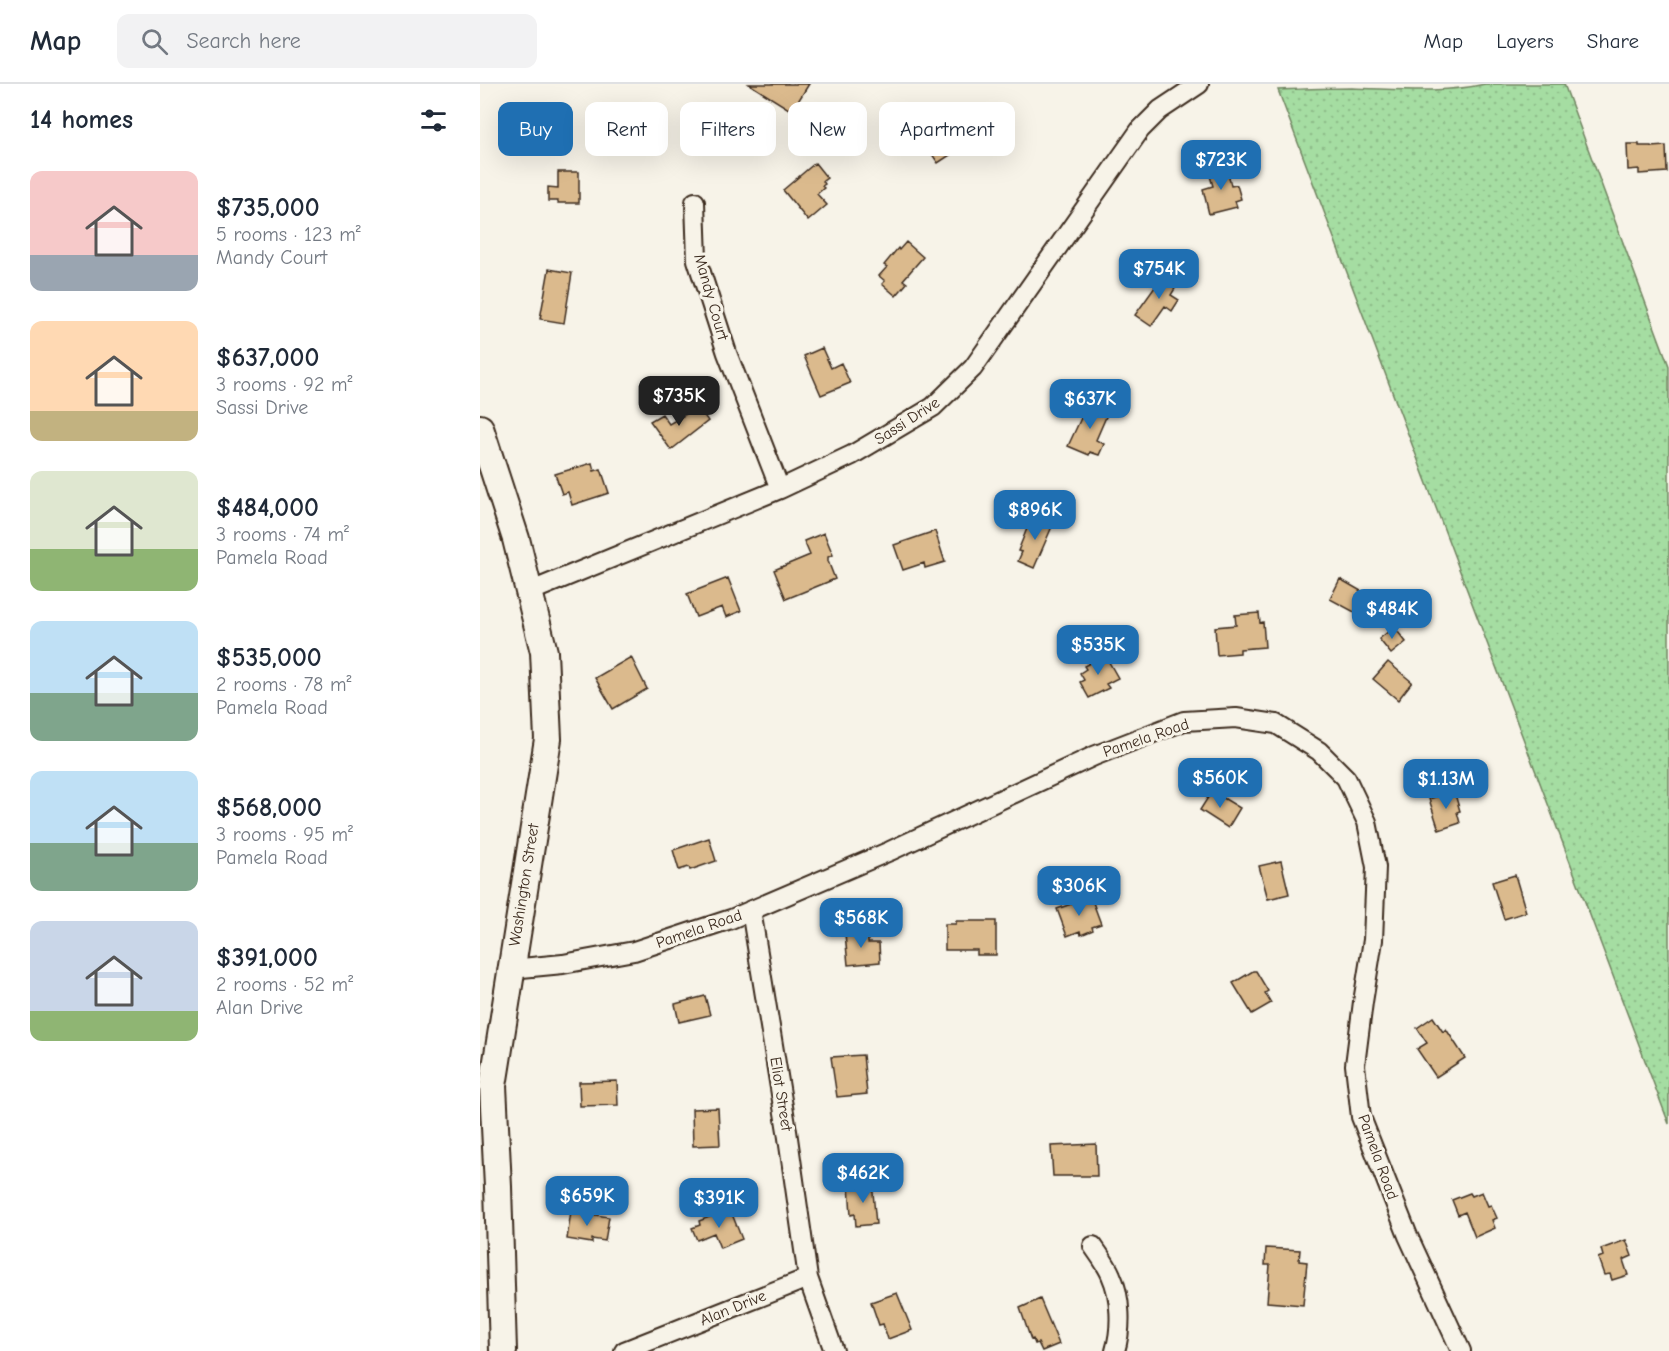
<!DOCTYPE html>
<html lang="en">
<head>
<meta charset="utf-8">
<style>
  :root { --surface:#fff; --page:#f2f2f3; --text:#1f2937; --muted:#747a83; --line:#e0e1e3; --accent:#1f6fb2 }
  body { margin:0; font-family:"Comic Neue",sans-serif; background:var(--page); color:var(--text); height:100vh; display:flex; flex-direction:column; font-size:22px; white-space:nowrap }
  * { box-sizing:border-box; margin:0 }
  p { font-size:20px; color:var(--muted) }
  .icon { flex:none; width:33px; height:33px; fill:none; stroke:currentColor; stroke-width:2; stroke-linecap:round; stroke-linejoin:round }
  .map { position:relative; flex:1; overflow:hidden }
  .drawer { display:flex; flex-direction:column; background:var(--surface); width:480px }
  .drawer>* { flex:none }
  .guide { position:absolute; left:18px; top:18px; width:570px; height:54px; display:flex; gap:12px }
  .price { position:absolute; translate:-50% -51px; padding:0 14px; border-radius:12px; background:var(--accent); color:#fff; font-size:20px; line-height:39px; filter:drop-shadow(0 2px 3px #0008) }
  .price::after { content:''; position:absolute; left:50%; top:36px; width:18px; height:14px; margin-left:-9px; background:inherit; clip-path:polygon(0 0,100% 0,50% 100%) }
  .price.on { background:#222; color:#fff }
  ul { padding:0; list-style:none }
  li { display:flex; align-items:center; gap:18px; height:150px; padding:0 30px }
  li span { display:grid; place-items:center; flex:none; width:168px; height:120px; border-radius:12px; color:#555 }
  li>.icon { margin-inline-start:auto }
  span .icon { width:72px; height:72px; fill:#fffc; stroke-width:1 }
  li b { font-size:26px }
  h2 { display:flex; justify-content:space-between; align-items:center; height:72px; padding:0 30px; font-size:26px }
  .chip { padding:0 21px; border-radius:12px; background:var(--surface); box-shadow:0 6px 24px #0002; font-size:21px; line-height:54px }
  .chip.on { background:var(--accent); color:#fff }
  header { display:flex; align-items:center; gap:36px; box-sizing:border-box; height:84px; padding:0 30px; background:var(--surface); border-bottom:2px solid var(--line) }
  header strong { font-size:28px }
  nav { display:flex; gap:33px; margin-inline-start:auto; font-size:21px }
  .search { width:420px; height:54px; background:var(--page); display:flex; align-items:center; gap:15px; box-sizing:border-box; padding:0 21px; border-radius:12px; color:var(--muted); font-size:22px }
  main { display:flex; flex:1; min-height:0 }
  .map>svg:first-child { display:block }
  .green { fill:url(#green-dots); stroke:#708460; stroke-width:1.5 }
  .building { fill:#dbba8d; stroke:#3b2a1e; stroke-width:1.5 }
  .lines { fill:none; stroke-linecap:round; stroke-linejoin:round }
  .street-casing { stroke:#3b2a1e; stroke-width:22 }
  .secondary-casing { stroke:#3b2a1e; stroke-width:30 }
  .street { stroke:#f7f3e8; stroke-width:18 }
  .secondary { stroke:#f7f3e8; stroke-width:26 }
  .labels { text-anchor:middle; dominant-baseline:central; stroke-width:6; stroke-linejoin:round; paint-order:stroke }
  .street-label { font-size:16px; fill:#3b2a1e; stroke:#f7f3e8 }
</style>
</head>
<body>
<header>
<strong>Map</strong>
<div class="search"><svg class="icon" aria-label="search" viewBox="0 0 24 24"><circle cx="10" cy="10" r="6"/><path d="M15 15l6 6"/></svg>Search here</div>
<nav><a>Map</a><a>Layers</a><a>Share</a></nav>
</header>
<main>
<section class="drawer">
<h2>14 homes<svg class="icon" aria-label="filters" viewBox="0 0 24 24"><path d="M4 7h16M4 17h16"/><circle cx="9" cy="7" r="2"/><circle cx="15" cy="17" r="2"/></svg></h2>
<ul>
<li><span style="background:linear-gradient(#f6c9c9 70%,#9aa5b1 0)"><svg class="icon" aria-label="home" viewBox="0 0 24 24"><path d="M3 11l9-7 9 7M6 9v11h12V9"/></svg></span><div><b>$735,000</b><p>5 rooms · 123 m²</p><p>Mandy Court</p></div></li>
<li><span style="background:linear-gradient(#ffd9b3 75%,#c2b280 0)"><svg class="icon" aria-label="home" viewBox="0 0 24 24"><path d="M3 11l9-7 9 7M6 9v11h12V9"/></svg></span><div><b>$637,000</b><p>3 rooms · 92 m²</p><p>Sassi Drive</p></div></li>
<li><span style="background:linear-gradient(#dfe7d0 65%,#8fb573 0)"><svg class="icon" aria-label="home" viewBox="0 0 24 24"><path d="M3 11l9-7 9 7M6 9v11h12V9"/></svg></span><div><b>$484,000</b><p>3 rooms · 74 m²</p><p>Pamela Road</p></div></li>
<li><span style="background:linear-gradient(#bfe0f5 60%,#7fa58c 0)"><svg class="icon" aria-label="home" viewBox="0 0 24 24"><path d="M3 11l9-7 9 7M6 9v11h12V9"/></svg></span><div><b>$535,000</b><p>2 rooms · 78 m²</p><p>Pamela Road</p></div></li>
<li><span style="background:linear-gradient(#bfe0f5 60%,#7fa58c 0)"><svg class="icon" aria-label="home" viewBox="0 0 24 24"><path d="M3 11l9-7 9 7M6 9v11h12V9"/></svg></span><div><b>$568,000</b><p>3 rooms · 95 m²</p><p>Pamela Road</p></div></li>
<li><span style="background:linear-gradient(#c9d6e8 75%,#8fb573 0)"><svg class="icon" aria-label="home" viewBox="0 0 24 24"><path d="M3 11l9-7 9 7M6 9v11h12V9"/></svg></span><div><b>$391,000</b><p>2 rooms · 52 m²</p><p>Alan Drive</p></div></li>
</ul>
</section>
<div class="map">
<svg width="1189" height="1267" viewBox="0 0 1189 1267">
  <defs>
    <pattern id="green-dots" width="8" height="8" patternUnits="userSpaceOnUse" patternTransform="scale(1.5)"><rect width="8" height="8" fill="#a5dda2"/><path d="M2 2h.1M6 6h.1" fill="none" stroke="#8fbe8b" stroke-width="1.8" stroke-linecap="round"/></pattern>
  </defs>
  <rect width="100%" height="100%" fill="#f7f3e8"/>
  <filter id="ink" filterUnits="userSpaceOnUse"><feTurbulence type="fractalNoise" baseFrequency=".0167" numOctaves="2"/><feDisplacementMap in="SourceGraphic" scale="12" xChannelSelector="R" yChannelSelector="G"/><feConvolveMatrix kernelMatrix="1 2 1 2 8 2 1 2 1" color-interpolation-filters="sRGB"/></filter>
  <g filter="url(#ink)">
    <!-- green -->
    <path class="green" d="M 1005,0 L 1084,0 L 1189,282 L 1189,1040 L 798,6 C 822,5 847,4 872,4 C 916,5 961,10 1005,0 Z"/>
    <!-- building -->
    <path class="building" d="M 269,0 L 329,0 L 312,27 Z
      M 479,36 L 493,56 L 458,79 L 445,60 L 462,48 L 461,47 Z
      M 1147,60 L 1159,60 L 1159,62 L 1171,62 L 1171,63 L 1186,62 L 1187,88 L 1159,90 L 1159,85 L 1148,86 Z
      M 335,79 L 347,94 L 343,97 L 345,100 L 342,102 L 344,104 L 337,110 L 347,121 L 328,137 L 303,106 Z
      M 746,80 L 751,102 L 757,101 L 761,115 L 755,117 L 757,123 L 729,130 L 723,105 L 733,102 L 728,85 Z
      M 78,88 L 99,88 L 99,119 L 78,119 L 78,117 L 68,117 L 68,103 L 78,104 Z
      M 426,158 L 443,173 L 423,196 L 427,199 L 416,212 L 402,200 L 405,197 L 399,192 L 407,183 L 404,181 L 418,164 L 419,166 Z
      M 69,185 L 92,189 L 84,239 L 60,235 Z
      M 685,189 L 699,198 L 691,211 L 699,216 L 692,227 L 685,222 L 671,242 L 655,231 Z
      M 342,264 L 351,284 L 361,279 L 370,299 L 341,311 L 324,272 Z
      M 609,317 L 629,326 L 616,356 L 624,360 L 619,371 L 610,368 L 609,371 L 588,362 Z
      M 218,323 L 228,337 L 191,366 L 170,337 L 182,330 L 189,340 Z
      M 112,379 L 114,387 L 121,385 L 129,409 L 92,421 L 88,408 L 82,410 L 75,390 Z
      M 558,431 L 574,438 L 554,484 L 538,477 L 542,468 L 538,467 L 548,442 L 552,444 Z
      M 455,447 L 465,478 L 445,484 L 444,479 L 423,486 L 414,461 Z
      M 344,449 L 353,471 L 348,473 L 348,477 L 355,495 L 306,515 L 294,486 L 330,471 L 324,457 Z
      M 248,494 L 261,527 L 246,533 L 242,523 L 216,533 L 207,510 Z
      M 860,495 L 888,511 L 878,530 L 850,515 Z
      M 779,529 L 780,539 L 783,538 L 785,563 L 760,565 L 760,569 L 737,571 L 735,543 L 756,541 L 755,531 Z
      M 914,543 L 926,558 L 911,570 L 899,555 Z
      M 625,571 L 638,594 L 626,600 L 629,604 L 609,614 L 600,598 L 604,596 L 600,589 L 606,585 L 604,582 Z
      M 151,573 L 167,605 L 133,625 L 115,594 Z
      M 908,578 L 932,598 L 918,616 L 893,595 Z
      M 732,707 L 760,724 L 748,744 L 720,726 Z
      M 974,707 L 980,727 L 977,728 L 980,739 L 959,746 L 949,715 Z
      M 229,754 L 236,777 L 210,786 L 209,783 L 199,786 L 193,766 Z
      M 801,777 L 809,810 L 788,815 L 779,782 Z
      M 1035,791 L 1046,828 L 1024,835 L 1012,798 Z
      M 611,813 L 621,840 L 612,843 L 613,846 L 601,851 L 600,847 L 587,852 L 577,825 Z
      M 476,837 L 516,837 L 516,871 L 497,871 L 497,866 L 465,866 L 465,840 L 476,840 Z
      M 388,848 L 388,859 L 399,859 L 400,878 L 368,881 L 365,850 Z
      M 773,887 L 776,887 L 788,907 L 785,909 L 791,919 L 772,930 L 753,899 Z
      M 225,912 L 230,931 L 199,938 L 195,920 Z
      M 953,933 L 963,948 L 966,945 L 985,974 L 956,993 L 937,965 L 947,959 L 937,944 Z
      M 383,971 L 387,1010 L 357,1013 L 351,973 Z
      M 137,997 L 138,1021 L 100,1022 L 99,998 Z
      M 238,1024 L 240,1061 L 213,1062 L 212,1025 Z
      M 616,1060 L 617,1092 L 573,1092 L 571,1062 Z
      M 392,1098 L 396,1140 L 376,1142 L 375,1130 L 371,1131 L 369,1101 Z
      M 1002,1108 L 1008,1122 L 1011,1121 L 1017,1134 L 1012,1136 L 1015,1144 L 995,1153 L 985,1128 L 978,1131 L 972,1116 L 990,1109 L 992,1112 Z
      M 250,1125 L 262,1155 L 240,1164 L 234,1149 L 217,1156 L 212,1144 L 220,1141 L 219,1137 Z
      M 91,1127 L 129,1133 L 125,1157 L 112,1155 L 112,1159 L 87,1155 Z
      M 1146,1156 L 1152,1172 L 1143,1176 L 1148,1191 L 1132,1196 L 1130,1190 L 1124,1191 L 1118,1174 L 1123,1172 L 1121,1165 Z
      M 786,1164 L 820,1166 L 819,1177 L 827,1178 L 823,1221 L 787,1218 L 790,1181 L 785,1181 Z
      M 417,1209 L 432,1246 L 408,1255 L 403,1240 L 399,1241 L 391,1218 Z
      M 560,1215 L 579,1260 L 562,1267 L 558,1259 L 555,1260 L 553,1255 L 551,1256 L 540,1224 Z"/>
    <g class="lines">
      <defs>
        <path id="street" d="M 215,118 L 217,176 L 247,269 L 300,405
          M 49,508 L 300,405 L 372,371 L 453,323 L 493,284 L 660,46 L 680,26 L 719,0
          M 271,826 L 307,1047 L 328,1194 L 354,1267
          M 31,885 L 83,880 L 154,867 L 251,835 L 410,767 L 614,672 L 704,637 L 756,634 L 796,640 L 839,667 L 866,694 L 887,738 L 896,783 L 893,856 L 883,918 L 875,981 L 881,1033 L 928,1152 L 981,1267
          M 613,1162 C 619,1171 627,1181 631,1191 C 641,1213 642,1244 635,1267
          M 144,1267 L 328,1194"/>
        <path id="secondary" d="M 0,344 L 36,455 L 64,568 L 68,655 L 13,1002 L 18,1103 L 23,1267"/>
      </defs>
      <!-- street casing -->
      <use href="#street" class="street-casing"/>
      <!-- secondary casing -->
      <use href="#secondary" class="secondary-casing"/>
      <!-- street -->
      <use href="#street" class="street"/>
      <!-- secondary -->
      <use href="#secondary" class="secondary"/>
    </g>
  </g>
  <g class="labels">
    <!-- street labels -->
    <g class="street-label">
      <text transform="translate(231 213) rotate(74)">Mandy Court</text>
      <text transform="translate(427 337) rotate(-33)">Sassi Drive</text>
      <text transform="translate(666 654) rotate(-19)">Pamela Road</text>
      <text transform="translate(44 801) rotate(-81)">Washington Street</text>
      <text transform="translate(219 845) rotate(-19)">Pamela Road</text>
      <text transform="translate(301 1010) rotate(81)">Eliot Street</text>
      <text transform="translate(898 1073) rotate(70)">Pamela Road</text>
      <text transform="translate(253 1224) rotate(-22)">Alan Drive</text>
    </g>
  </g>
</svg>
<b class="price" style="left:741px;top:107px">$723K</b>
<b class="price" style="left:679px;top:216px">$754K</b>
<b class="price on" style="left:199px;top:343px">$735K</b>
<b class="price" style="left:610px;top:346px">$637K</b>
<b class="price" style="left:555px;top:457px">$896K</b>
<b class="price" style="left:912px;top:556px">$484K</b>
<b class="price" style="left:618px;top:592px">$535K</b>
<b class="price" style="left:740px;top:725px">$560K</b>
<b class="price" style="left:966px;top:726px">$1.13M</b>
<b class="price" style="left:599px;top:833px">$306K</b>
<b class="price" style="left:381px;top:865px">$568K</b>
<b class="price" style="left:383px;top:1120px">$462K</b>
<b class="price" style="left:107px;top:1143px">$659K</b>
<b class="price" style="left:239px;top:1145px">$391K</b>
<div class="guide">
<a class="chip on">Buy</a>
<a class="chip">Rent</a>
<a class="chip">Filters</a>
<a class="chip">New</a>
<a class="chip">Apartment</a>
</div>
</div>
</main>
</body>
</html>
